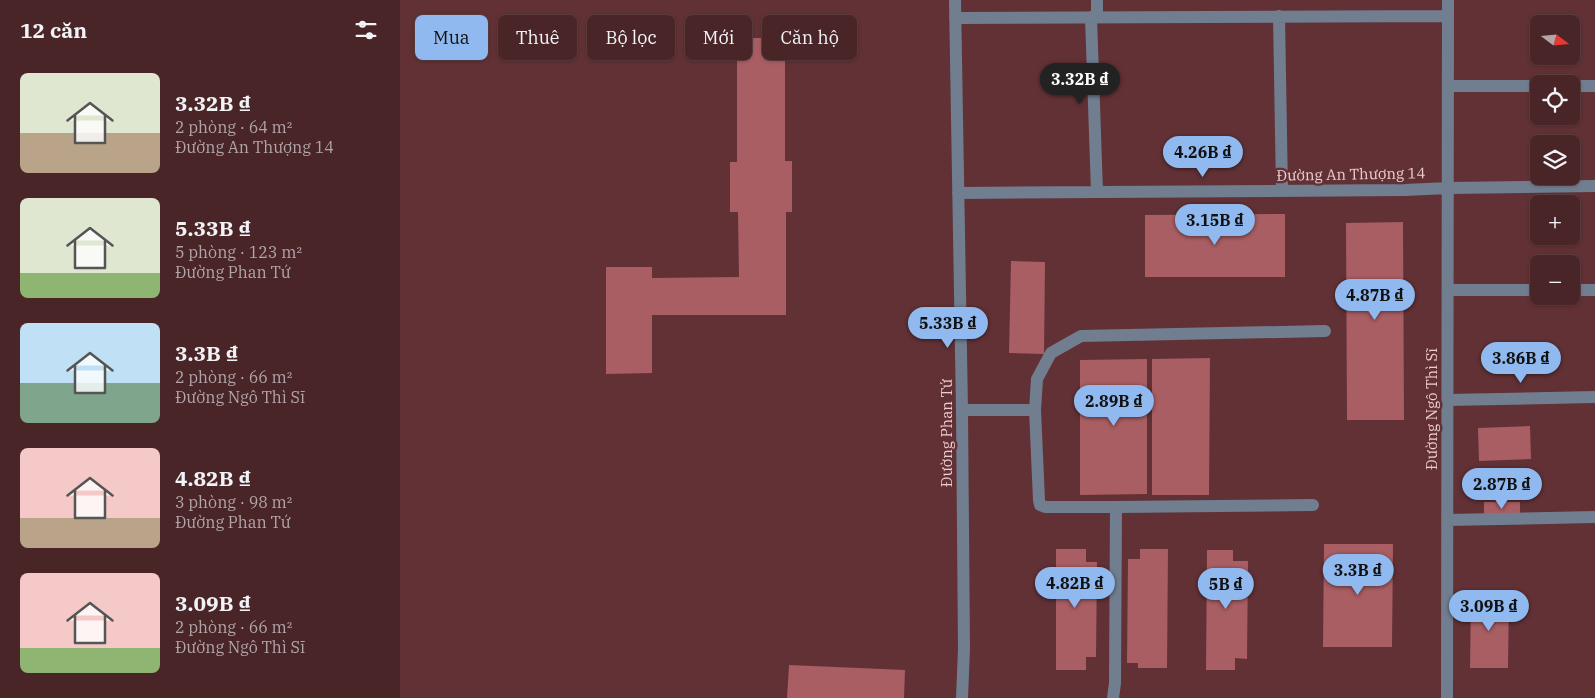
<!DOCTYPE html>
<html lang="vi">
<head>
<meta charset="utf-8">
<style>
  :root { --surface:#492528; --page:#533134; --text:#f1f3f6; --muted:#b1a5a8; --line:#614245; --accent:#90b9f0 }
  body { margin:0; font-family:"IBM Plex Serif",serif; background:var(--page); color:var(--text); height:100vh; display:flex; flex-direction:column; font-size:19px; white-space:nowrap }
  * { box-sizing:border-box; margin:0 }
  p { font-size:16px; color:var(--muted) }
  .icon { flex:none; width:28px; height:28px; fill:none; stroke:currentColor; stroke-width:2; stroke-linecap:round; stroke-linejoin:round }
  .map { position:relative; flex:1; overflow:hidden }
  .panel { display:flex; flex-direction:column; background:var(--surface); width:400px }
  .panel>* { flex:none }
  .guide { position:absolute; left:15px; top:15px; width:475px; height:45px; display:flex; gap:10px }
  .needle { width:32px; rotate:106deg }
  .tools { position:absolute; left:1130px; top:15px; display:grid; gap:10px }
  .tools a { display:grid; place-items:center; width:50px; height:50px; border-radius:8px; background:var(--surface); box-shadow:0 1px 4px #0004,0 0 0 1px var(--line); font-size:25px }
  .price { position:absolute; translate:-50% -42px; padding:0 11px; border-radius:18px; background:var(--accent); color:#111; font-size:16px; line-height:32px; filter:drop-shadow(0 1px 2px #0008) }
  .price::after { content:''; position:absolute; left:50%; top:30px; width:15px; height:11px; margin-left:-8px; background:inherit; clip-path:polygon(0 0,100% 0,50% 100%) }
  .price.current { background:#222; color:#fff }
  ul { padding:0; list-style:none }
  li { display:flex; align-items:center; gap:15px; height:125px; padding:0 20px }
  li span { display:grid; place-items:center; flex:none; width:140px; height:100px; border-radius:8px; color:#555 }
  li>.icon { margin-inline-start:auto }
  span .icon { width:60px; height:60px; fill:#fffc; stroke-width:1 }
  li b { font-size:21px }
  h2 { display:flex; justify-content:space-between; align-items:center; height:60px; padding:0 20px; font-size:21px }
  .pill { padding:0 18px; border-radius:8px; background:var(--surface); box-shadow:0 1px 4px #0004,0 0 0 1px var(--line); font-size:18px; line-height:45px }
  .pill.current { background:var(--accent); color:#111 }
  main { display:flex; flex:1; min-height:0 }
  .map>svg:first-child { display:block }
  .building { fill:#a95e63 }
  .lines { fill:none; stroke-linecap:round; stroke-linejoin:round }
  .minor { stroke:#717e90; stroke-width:12 }
  .labels { text-anchor:middle; dominant-baseline:central; stroke-width:5; stroke-linejoin:round; paint-order:stroke }
  .street-label { font-size:15px; fill:#edcecf; stroke:#613135 }
</style>
</head>
<body>
<main>
<section class="panel">
<h2>12 căn<svg class="icon" aria-label="filters" viewBox="0 0 24 24"><path d="M4 7h16M4 17h16"/><circle cx="9" cy="7" r="2"/><circle cx="15" cy="17" r="2"/></svg></h2>
<ul>
<li><span style="background:linear-gradient(#dfe7d0 60%,#b9a48a 0)"><svg class="icon" aria-label="home" viewBox="0 0 24 24"><path d="M3 11l9-7 9 7M6 9v11h12V9"/></svg></span><div><b>3.32B ₫</b><p>2 phòng · 64 m²</p><p>Đường An Thượng 14</p></div></li>
<li><span style="background:linear-gradient(#dfe7d0 75%,#8fb573 0)"><svg class="icon" aria-label="home" viewBox="0 0 24 24"><path d="M3 11l9-7 9 7M6 9v11h12V9"/></svg></span><div><b>5.33B ₫</b><p>5 phòng · 123 m²</p><p>Đường Phan Tứ</p></div></li>
<li><span style="background:linear-gradient(#bfe0f5 60%,#7fa58c 0)"><svg class="icon" aria-label="home" viewBox="0 0 24 24"><path d="M3 11l9-7 9 7M6 9v11h12V9"/></svg></span><div><b>3.3B ₫</b><p>2 phòng · 66 m²</p><p>Đường Ngô Thì Sĩ</p></div></li>
<li><span style="background:linear-gradient(#f6c9c9 70%,#b9a48a 0)"><svg class="icon" aria-label="home" viewBox="0 0 24 24"><path d="M3 11l9-7 9 7M6 9v11h12V9"/></svg></span><div><b>4.82B ₫</b><p>3 phòng · 98 m²</p><p>Đường Phan Tứ</p></div></li>
<li><span style="background:linear-gradient(#f6c9c9 75%,#8fb573 0)"><svg class="icon" aria-label="home" viewBox="0 0 24 24"><path d="M3 11l9-7 9 7M6 9v11h12V9"/></svg></span><div><b>3.09B ₫</b><p>2 phòng · 66 m²</p><p>Đường Ngô Thì Sĩ</p></div></li>
</ul>
</section>
<div class="map">
<svg width="1195" height="698" viewBox="0 0 1195 698">
  <rect width="100%" height="100%" fill="#613135"/>
  <!-- building -->
  <path class="building" d="M 337,38 L 385,38 L 385,161 L 392,161 L 392,212 L 386,212 L 386,315 L 252,315 L 252,373 L 206,374 L 206,267 L 252,267 L 252,278 L 339,277 L 338,212 L 330,212 L 330,162 L 337,162 Z
    M 885,214 L 885,277 L 745,277 L 745,215 Z
    M 1003,222 L 1004,420 L 947,420 L 946,223 Z
    M 611,261 L 645,262 L 644,354 L 609,353 Z
    M 810,358 L 809,495 L 752,495 L 752,359 Z
    M 747,359 L 747,494 L 680,495 L 680,360 Z
    M 1130,426 L 1131,459 L 1079,461 L 1078,428 Z
    M 1082,474 L 1133,474 L 1133,493 L 1082,492 Z
    M 1084,502 L 1120,502 L 1120,517 L 1084,517 Z
    M 924,544 L 993,544 L 992,647 L 923,647 Z
    M 656,549 L 686,549 L 686,562 L 697,562 L 696,657 L 686,657 L 686,670 L 656,670 Z
    M 740,549 L 768,549 L 767,668 L 738,668 L 738,663 L 727,663 L 728,559 L 740,559 Z
    M 807,550 L 833,550 L 833,561 L 848,561 L 847,659 L 835,658 L 835,670 L 806,670 Z
    M 1071,596 L 1109,597 L 1108,668 L 1070,668 Z
    M 389,665 L 505,670 L 504,698 L 387,698 Z"/>
  <g class="lines">
    <!-- minor -->
    <path class="minor" d="M 555,0 L 562,410 L 564,649 L 562,698
      M 879,16 L 882,191
      M 691,17 L 697,192
      M 697,17 L 697,0
      M 555,18 L 1048,16
      M 1048,86 L 1139,86
      M 1171,86 L 1195,86
      M 558,193 L 1005,190 L 1048,188 L 1195,186
      M 1048,290 L 1139,290
      M 1171,290 L 1195,290
      M 1048,400 L 1195,397
      M 562,410 L 635,410 L 637,379 L 651,353 L 681,336 L 925,331
      M 635,410 L 639,500 L 640,505 L 645,507 L 716,507 L 715,683 L 713,698
      M 716,507 L 913,505
      M 1047,520 L 1195,517
      M 1047,698 L 1048,0"/>
  </g>
  <g class="labels">
    <!-- street labels -->
    <g class="street-label">
      <text transform="translate(951 174) rotate(-1)">Đường An Thượng 14</text>
      <text transform="translate(1031 409) rotate(-90)">Đường Ngô Thì Sĩ</text>
      <text transform="translate(546 433) rotate(-90)">Đường Phan Tứ</text>
    </g>
  </g>
</svg>
<div class="tools">
<a><svg class="needle" viewBox="-14 -14 28 28"><path d="M0-13l5 13h-10z" fill="#e53935"/><path d="M0 13l5-13h-10z" fill="#b1a5a8"/></svg></a>
<a><svg class="icon" aria-label="locate" viewBox="0 0 24 24"><circle cx="12" cy="12" r="6"/><path d="M12 2v4M12 18v4M2 12h4M18 12h4"/></svg></a>
<a><svg class="icon" aria-label="layers" viewBox="0 0 24 24"><path d="M12 4l9 5-9 5-9-5zM3 14l9 5 9-5"/></svg></a>
<a>+</a>
<a>−</a>
</div>
<b class="price current" style="left:680px;top:105px">3.32B ₫</b>
<b class="price" style="left:803px;top:178px">4.26B ₫</b>
<b class="price" style="left:815px;top:246px">3.15B ₫</b>
<b class="price" style="left:975px;top:321px">4.87B ₫</b>
<b class="price" style="left:548px;top:349px">5.33B ₫</b>
<b class="price" style="left:1121px;top:384px">3.86B ₫</b>
<b class="price" style="left:714px;top:427px">2.89B ₫</b>
<b class="price" style="left:1102px;top:510px">2.87B ₫</b>
<b class="price" style="left:958px;top:596px">3.3B ₫</b>
<b class="price" style="left:675px;top:609px">4.82B ₫</b>
<b class="price" style="left:826px;top:610px">5B ₫</b>
<b class="price" style="left:1089px;top:632px">3.09B ₫</b>
<div class="guide">
<a class="pill current">Mua</a>
<a class="pill">Thuê</a>
<a class="pill">Bộ lọc</a>
<a class="pill">Mới</a>
<a class="pill">Căn hộ</a>
</div>
</div>
</main>
</body>
</html>
